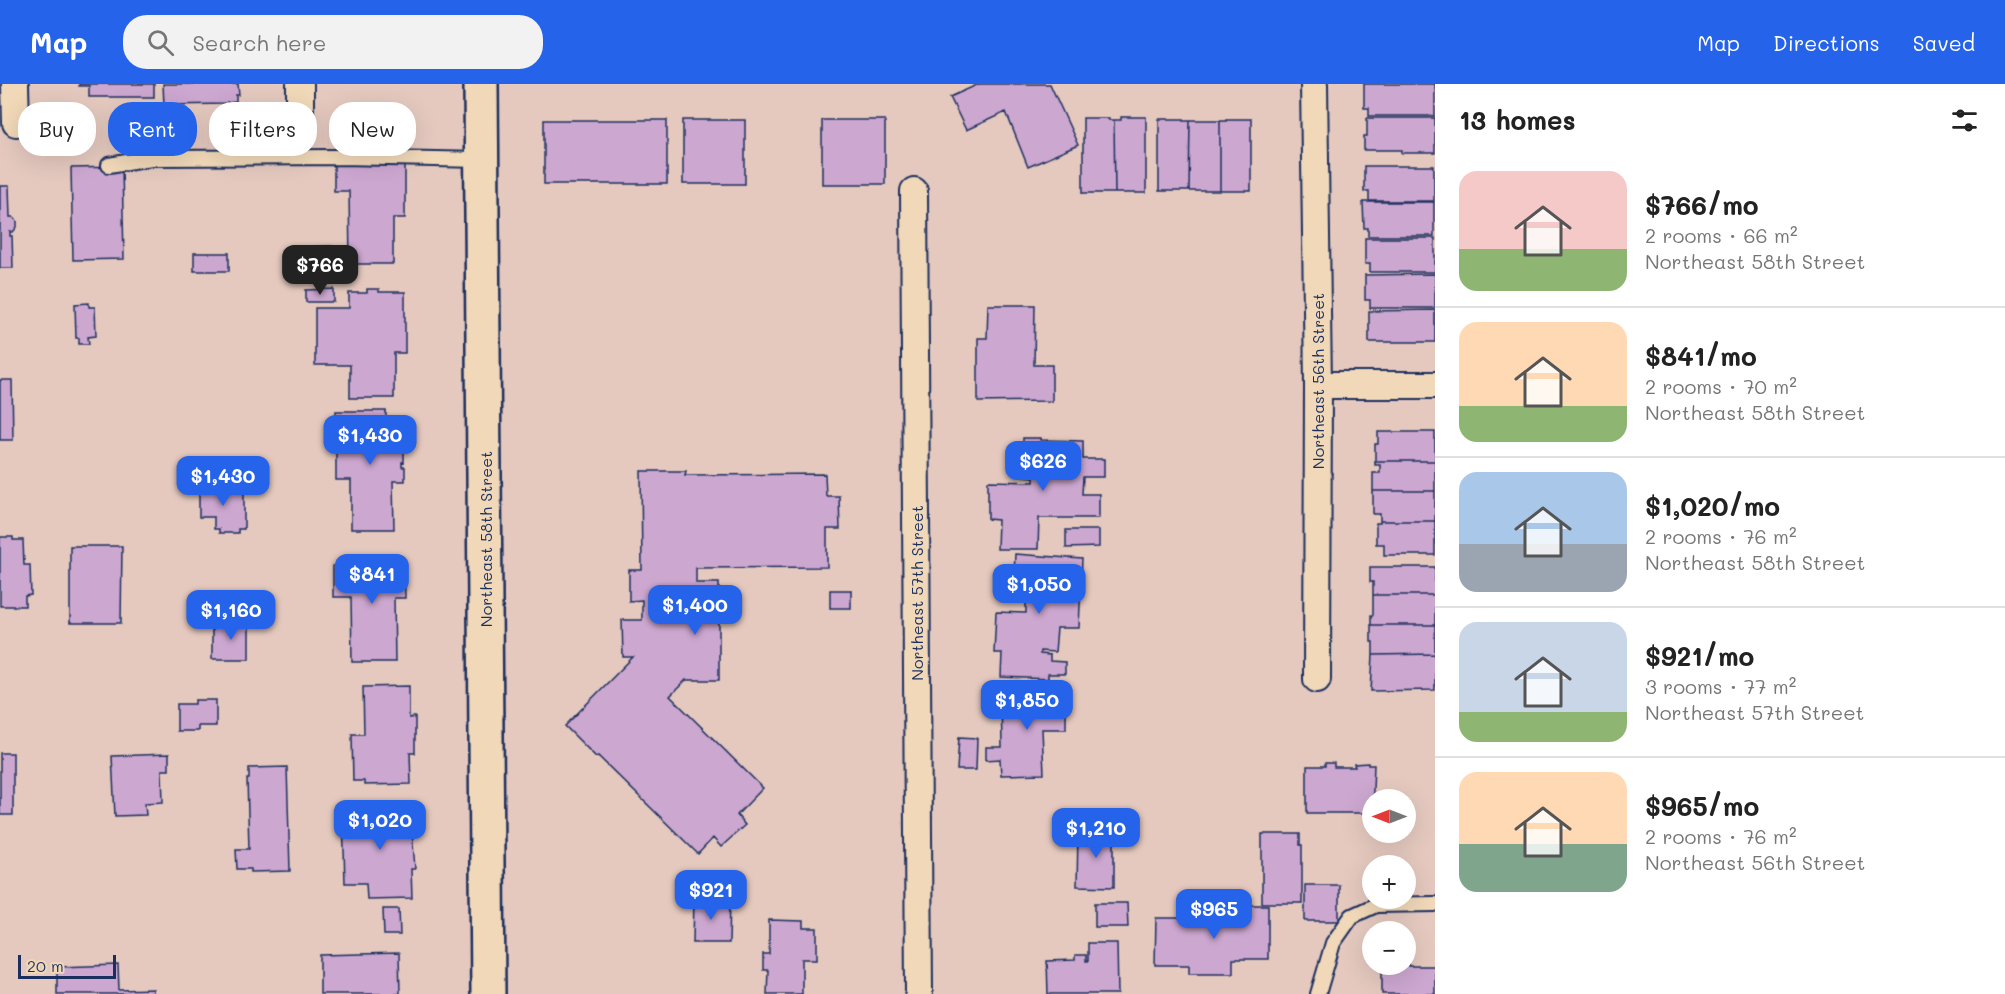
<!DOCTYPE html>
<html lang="en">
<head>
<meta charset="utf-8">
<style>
  :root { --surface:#fff; --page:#f2f2f2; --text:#222; --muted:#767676; --line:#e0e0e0; --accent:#2563eb }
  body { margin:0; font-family:Mali,sans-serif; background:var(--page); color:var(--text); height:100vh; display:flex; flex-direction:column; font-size:22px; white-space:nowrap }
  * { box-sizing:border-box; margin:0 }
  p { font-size:20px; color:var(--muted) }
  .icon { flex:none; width:33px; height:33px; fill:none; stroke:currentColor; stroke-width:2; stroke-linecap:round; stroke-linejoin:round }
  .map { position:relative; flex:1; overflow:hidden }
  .drawer { display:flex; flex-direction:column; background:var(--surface); width:570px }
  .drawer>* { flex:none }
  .top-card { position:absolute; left:18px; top:18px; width:570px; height:54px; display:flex; gap:12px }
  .needle { width:39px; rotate:270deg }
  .controls { position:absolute; left:1362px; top:705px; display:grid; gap:12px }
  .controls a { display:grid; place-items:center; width:54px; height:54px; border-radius:50%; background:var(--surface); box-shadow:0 6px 24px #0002; font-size:30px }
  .scale { position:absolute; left:18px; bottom:15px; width:98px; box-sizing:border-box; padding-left:6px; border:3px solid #1b2f5e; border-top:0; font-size:16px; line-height:21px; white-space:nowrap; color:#1b2f5e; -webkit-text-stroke:4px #f0d8b8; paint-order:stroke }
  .price { position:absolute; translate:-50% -51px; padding:0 14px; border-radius:12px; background:var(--accent); color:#fff; font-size:20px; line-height:39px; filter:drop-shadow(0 2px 3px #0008) }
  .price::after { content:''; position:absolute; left:50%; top:36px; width:18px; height:14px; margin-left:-9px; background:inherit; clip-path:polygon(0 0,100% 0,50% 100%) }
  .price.selected { background:#222; color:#fff }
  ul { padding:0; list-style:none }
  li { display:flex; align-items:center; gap:18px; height:150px; padding:0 24px }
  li+li { border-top:2px solid var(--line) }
  li span { display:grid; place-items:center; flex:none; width:168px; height:120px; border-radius:18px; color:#555 }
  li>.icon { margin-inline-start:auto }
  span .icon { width:72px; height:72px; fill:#fffc; stroke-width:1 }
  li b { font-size:26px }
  h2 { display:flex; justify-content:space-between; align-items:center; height:72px; padding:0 24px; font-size:26px }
  .chip { padding:0 21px; border-radius:24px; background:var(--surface); box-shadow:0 6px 24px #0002; font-size:21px; line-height:54px }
  .chip.selected { background:var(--accent); color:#fff }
  header { display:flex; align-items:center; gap:36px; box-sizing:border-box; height:84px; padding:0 30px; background:var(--accent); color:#fff }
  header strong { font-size:28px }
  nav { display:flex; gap:33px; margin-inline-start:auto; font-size:21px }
  .search { width:420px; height:54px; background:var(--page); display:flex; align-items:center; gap:15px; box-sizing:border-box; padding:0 21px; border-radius:24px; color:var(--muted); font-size:22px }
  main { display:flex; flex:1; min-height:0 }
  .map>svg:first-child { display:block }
  .building { fill:#cca7d0; stroke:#1b2f5e; stroke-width:1.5 }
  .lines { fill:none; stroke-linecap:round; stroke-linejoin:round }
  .lane-casing { stroke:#1b2f5e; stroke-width:18 }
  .street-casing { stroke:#1b2f5e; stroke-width:30 }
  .secondary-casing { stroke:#1b2f5e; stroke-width:38 }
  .lane { stroke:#f0d8b8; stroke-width:14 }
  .street { stroke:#f0d8b8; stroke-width:26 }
  .secondary { stroke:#f0d8b8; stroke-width:33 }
  .labels { text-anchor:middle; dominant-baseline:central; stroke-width:6; stroke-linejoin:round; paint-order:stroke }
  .street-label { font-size:16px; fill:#1b2f5e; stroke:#f0d8b8 }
</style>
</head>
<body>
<header>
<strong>Map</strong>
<div class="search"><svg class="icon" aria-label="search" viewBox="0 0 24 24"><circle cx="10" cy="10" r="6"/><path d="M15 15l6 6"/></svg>Search here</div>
<nav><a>Map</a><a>Directions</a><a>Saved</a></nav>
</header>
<main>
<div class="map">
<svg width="1435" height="910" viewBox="0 0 1435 910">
  <rect width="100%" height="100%" fill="#e5c9bf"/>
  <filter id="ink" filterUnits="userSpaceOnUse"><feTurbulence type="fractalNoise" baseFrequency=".0167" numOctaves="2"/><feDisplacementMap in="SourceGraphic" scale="12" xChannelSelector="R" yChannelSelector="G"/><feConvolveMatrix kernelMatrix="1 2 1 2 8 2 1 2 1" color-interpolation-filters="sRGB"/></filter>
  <g filter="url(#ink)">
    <!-- building -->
    <path class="building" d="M 79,0 L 154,0 L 154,13 L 89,13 L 89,2 L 79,2 Z
      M 163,0 L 238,0 L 239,11 L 236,11 L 236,18 L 227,19 L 227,20 L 164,21 Z
      M 979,0 L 1050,0 L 1078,61 L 1028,83 L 1006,28 L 966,46 L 950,13 Z
      M 1364,0 L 1435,0 L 1435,32 L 1369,32 L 1369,24 L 1364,24 Z
      M 1121,33 L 1146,33 L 1146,109 L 1115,109 L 1114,36 L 1121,36 Z
      M 1083,34 L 1109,34 L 1109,36 L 1114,36 L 1115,109 L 1083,109 Z
      M 1367,34 L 1435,34 L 1435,69 L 1402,69 L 1402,66 L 1364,66 L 1364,52 L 1367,52 Z
      M 1159,35 L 1184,35 L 1184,36 L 1190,36 L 1189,107 L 1159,107 Z
      M 1226,35 L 1251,35 L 1251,107 L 1220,107 L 1220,36 L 1226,36 Z
      M 544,36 L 667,36 L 667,100 L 544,100 Z
      M 683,36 L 745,36 L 745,100 L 683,100 Z
      M 822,36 L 885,36 L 885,100 L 822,100 Z
      M 1190,36 L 1220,36 L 1220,107 L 1189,107 Z
      M 350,78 L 405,78 L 405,134 L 393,134 L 393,180 L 350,180 L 349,107 L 334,107 L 334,81 L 350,81 Z
      M 1364,82 L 1434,82 L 1434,117 L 1369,117 L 1369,107 L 1364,107 Z
      M 122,83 L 124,175 L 73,176 L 71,84 Z
      M 0,102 L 9,102 L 10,133 L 13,133 L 17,137 L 17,143 L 13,148 L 10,148 L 10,152 L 12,152 L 13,184 L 0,184 Z
      M 1363,118 L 1434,118 L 1434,152 L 1368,152 L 1368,144 L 1364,144 Z
      M 1365,154 L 1435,154 L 1435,188 L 1370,188 L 1370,180 L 1365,180 Z
      M 332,162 L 333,181 L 306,183 L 305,163 Z
      M 194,169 L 229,169 L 229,187 L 194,187 Z
      M 1435,190 L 1435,224 L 1370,224 L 1370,216 L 1365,216 L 1365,191 Z
      M 334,205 L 334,218 L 306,218 L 306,206 Z
      M 367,205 L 379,205 L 379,208 L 405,208 L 405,269 L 394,269 L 394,314 L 350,314 L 350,281 L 315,281 L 315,224 L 349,224 L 349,209 L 367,209 Z
      M 89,219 L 89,223 L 95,223 L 96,252 L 88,253 L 89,260 L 79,260 L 79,254 L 76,254 L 75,220 Z
      M 988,221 L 1035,221 L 1034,281 L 1052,281 L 1052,317 L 978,318 L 978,254 L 987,254 Z
      M 1435,226 L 1435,258 L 1369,258 L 1369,227 Z
      M 0,296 L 12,296 L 13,356 L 0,356 Z
      M 336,327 L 386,327 L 386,343 L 404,342 L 404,379 L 402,378 L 402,383 L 405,383 L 405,397 L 393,397 L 394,445 L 351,445 L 351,396 L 336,396 Z
      M 1378,348 L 1435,348 L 1435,377 L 1375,377 L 1375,360 L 1378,360 Z
      M 1023,354 L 1041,354 L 1041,356 L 1083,357 L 1083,375 L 1104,375 L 1104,393 L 1083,393 L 1082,410 L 1099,410 L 1099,434 L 1039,434 L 1038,465 L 997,465 L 998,436 L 988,435 L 988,397 L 1034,398 L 1034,393 L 1023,392 Z
      M 1375,377 L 1435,377 L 1435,407 L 1373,407 L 1373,389 L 1380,389 L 1380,381 L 1375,381 Z
      M 641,387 L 686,387 L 685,391 L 825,390 L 826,412 L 839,412 L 840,445 L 827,445 L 827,483 L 696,484 L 696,499 L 719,499 L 719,596 L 686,596 L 670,612 L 763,704 L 737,731 L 745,741 L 721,763 L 713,754 L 698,770 L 598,672 L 596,673 L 565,642 L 633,573 L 623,573 L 622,536 L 642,536 L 642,516 L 629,517 L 629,486 L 642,486 Z
      M 199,403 L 244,403 L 244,445 L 238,445 L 238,449 L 219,449 L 219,445 L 214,445 L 214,433 L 199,433 Z
      M 1373,407 L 1435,407 L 1435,437 L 1380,437 L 1380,430 L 1373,430 Z
      M 1380,437 L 1435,437 L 1435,471 L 1384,471 L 1384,460 L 1376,460 L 1376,439 L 1380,439 Z
      M 1066,446 L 1099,446 L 1099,463 L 1066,464 Z
      M 0,453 L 13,453 L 13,456 L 23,456 L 24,481 L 30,481 L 31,511 L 25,512 L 25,522 L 0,522 Z
      M 70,462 L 122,462 L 121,539 L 70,539 Z
      M 1015,470 L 1082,475 L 1079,544 L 1057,544 L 1055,568 L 1040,567 L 1040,570 L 1050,571 L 1050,577 L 1065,578 L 1065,590 L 1048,590 L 1048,595 L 1001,593 L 1002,569 L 994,569 L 996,528 L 1026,529 L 1026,512 L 1013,511 Z
      M 351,476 L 404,476 L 405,514 L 394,514 L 395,578 L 352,578 L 351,513 L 333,513 L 333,482 L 351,481 Z
      M 1370,483 L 1435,483 L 1435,511 L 1373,511 L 1373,498 L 1370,498 Z
      M 830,506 L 851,506 L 851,524 L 830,524 Z
      M 1373,511 L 1435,511 L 1435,541 L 1371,541 L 1371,531 L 1373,531 Z
      M 249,539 L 249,575 L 212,575 L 212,540 Z
      M 1371,541 L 1435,541 L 1435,570 L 1373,571 L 1373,558 L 1371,558 Z
      M 1435,570 L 1435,606 L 1371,607 L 1373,571 Z
      M 409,602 L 409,634 L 415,633 L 415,669 L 410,669 L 411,700 L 364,701 L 364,697 L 353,697 L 352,650 L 364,650 L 363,603 Z
      M 1066,609 L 1066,645 L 1042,645 L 1044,690 L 1001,691 L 1000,675 L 986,676 L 986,663 L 1002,663 L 1001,610 Z
      M 195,616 L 216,616 L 216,642 L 198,642 L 198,647 L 177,647 L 177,620 L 195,620 Z
      M 959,653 L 977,654 L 976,686 L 957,686 Z
      M 0,669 L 13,669 L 13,731 L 0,731 Z
      M 169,670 L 169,686 L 162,686 L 163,718 L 145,719 L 146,731 L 115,732 L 112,672 Z
      M 1325,679 L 1334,679 L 1334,683 L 1355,683 L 1354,680 L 1368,679 L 1368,681 L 1374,681 L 1372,729 L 1307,729 L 1307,682 L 1325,682 Z
      M 287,683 L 290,787 L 251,788 L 251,785 L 237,785 L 236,765 L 249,765 L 247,695 L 249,695 L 249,684 Z
      M 410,720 L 415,785 L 411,785 L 412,814 L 367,815 L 366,799 L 345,799 L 343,732 L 364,731 L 364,721 Z
      M 1078,748 L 1114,748 L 1114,803 L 1077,802 Z
      M 1262,750 L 1300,750 L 1300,761 L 1302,761 L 1302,819 L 1262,819 Z
      M 1305,801 L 1339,801 L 1339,837 L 1305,837 Z
      M 694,814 L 730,815 L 729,859 L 693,859 Z
      M 1095,819 L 1127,819 L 1128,843 L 1095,843 Z
      M 1225,821 L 1268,821 L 1268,875 L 1233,875 L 1233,889 L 1189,889 L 1189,881 L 1155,881 L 1156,834 L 1225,834 Z
      M 383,825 L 399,825 L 400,851 L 384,851 Z
      M 769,836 L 803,837 L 803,844 L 817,844 L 817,875 L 802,875 L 802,910 L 767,910 L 768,886 L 763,886 L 763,870 L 769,870 Z
      M 1088,859 L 1117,859 L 1118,910 L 1048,910 L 1047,877 L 1075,876 L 1075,871 L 1086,871 L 1086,877 L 1088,877 Z
      M 399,869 L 400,910 L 320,910 L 320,871 Z
      M 1406,875 L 1409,875 L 1409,882 L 1435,882 L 1435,910 L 1382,910 L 1382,881 L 1406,880 Z
      M 118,881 L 119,906 L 153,905 L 153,910 L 57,910 L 57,883 Z"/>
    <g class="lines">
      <defs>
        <path id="lane" d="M 109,81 L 151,74 L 342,73 L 481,76
          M 1318,910 L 1333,859 L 1352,832 L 1376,821 L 1435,820"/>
        <path id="street" d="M 15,0 L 16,39
          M 300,0 L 300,34
          M 1314,0 L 1318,301 L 1317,595
          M 914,107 L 919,910
          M 1318,301 L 1435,301"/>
        <path id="secondary" d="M 481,0 L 488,910"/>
      </defs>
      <!-- lane casing -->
      <use href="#lane" class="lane-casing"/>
      <!-- street casing -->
      <use href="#street" class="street-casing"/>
      <!-- secondary casing -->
      <use href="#secondary" class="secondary-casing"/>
      <!-- lane -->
      <use href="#lane" class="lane"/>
      <!-- street -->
      <use href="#street" class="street"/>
      <!-- secondary -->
      <use href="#secondary" class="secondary"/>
    </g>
  </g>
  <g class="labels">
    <!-- street labels -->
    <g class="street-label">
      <text transform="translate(1317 297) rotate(-90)">Northeast 56th Street</text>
      <text transform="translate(485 455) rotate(-90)">Northeast 58th Street</text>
      <text transform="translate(916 509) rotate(-90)">Northeast 57th Street</text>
    </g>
  </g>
</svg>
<div class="controls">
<a><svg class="needle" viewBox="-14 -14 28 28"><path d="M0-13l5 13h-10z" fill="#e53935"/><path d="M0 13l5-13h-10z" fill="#767676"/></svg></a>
<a>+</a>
<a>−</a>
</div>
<div class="scale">20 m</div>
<b class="price selected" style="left:320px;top:212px">$766</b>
<b class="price" style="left:370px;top:382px">$1,430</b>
<b class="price" style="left:1043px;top:408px">$626</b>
<b class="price" style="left:223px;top:423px">$1,430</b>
<b class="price" style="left:372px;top:521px">$841</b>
<b class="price" style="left:1039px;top:531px">$1,050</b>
<b class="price" style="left:695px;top:552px">$1,400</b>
<b class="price" style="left:231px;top:557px">$1,160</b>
<b class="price" style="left:1027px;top:647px">$1,850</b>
<b class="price" style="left:380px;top:767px">$1,020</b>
<b class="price" style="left:1096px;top:775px">$1,210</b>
<b class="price" style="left:711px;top:837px">$921</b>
<b class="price" style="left:1214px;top:856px">$965</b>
<div class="top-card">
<a class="chip">Buy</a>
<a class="chip selected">Rent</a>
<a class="chip">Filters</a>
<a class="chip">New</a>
</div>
</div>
<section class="drawer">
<h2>13 homes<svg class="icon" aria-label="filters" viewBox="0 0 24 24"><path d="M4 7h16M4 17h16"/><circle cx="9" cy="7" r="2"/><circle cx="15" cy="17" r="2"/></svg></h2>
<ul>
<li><span style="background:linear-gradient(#f6c9c9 65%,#8fb573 0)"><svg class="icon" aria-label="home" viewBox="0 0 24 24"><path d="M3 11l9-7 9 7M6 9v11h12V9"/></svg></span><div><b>$766/mo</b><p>2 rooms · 66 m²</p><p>Northeast 58th Street</p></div></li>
<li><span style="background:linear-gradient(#ffd9b3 70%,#8fb573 0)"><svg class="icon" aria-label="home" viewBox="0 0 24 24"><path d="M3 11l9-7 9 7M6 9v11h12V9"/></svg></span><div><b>$841/mo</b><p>2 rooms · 70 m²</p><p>Northeast 58th Street</p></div></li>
<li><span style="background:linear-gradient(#a9c7e8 60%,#9aa5b1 0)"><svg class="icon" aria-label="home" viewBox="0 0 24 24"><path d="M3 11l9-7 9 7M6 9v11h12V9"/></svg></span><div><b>$1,020/mo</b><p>2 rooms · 76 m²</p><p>Northeast 58th Street</p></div></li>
<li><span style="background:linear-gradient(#c9d6e8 75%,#8fb573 0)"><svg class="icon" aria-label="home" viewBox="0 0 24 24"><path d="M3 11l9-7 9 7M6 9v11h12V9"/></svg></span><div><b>$921/mo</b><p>3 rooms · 77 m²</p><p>Northeast 57th Street</p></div></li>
<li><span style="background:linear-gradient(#ffd9b3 60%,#7fa58c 0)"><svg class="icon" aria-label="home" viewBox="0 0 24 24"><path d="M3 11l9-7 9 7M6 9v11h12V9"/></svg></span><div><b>$965/mo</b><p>2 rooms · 76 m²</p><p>Northeast 56th Street</p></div></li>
</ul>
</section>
</main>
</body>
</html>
